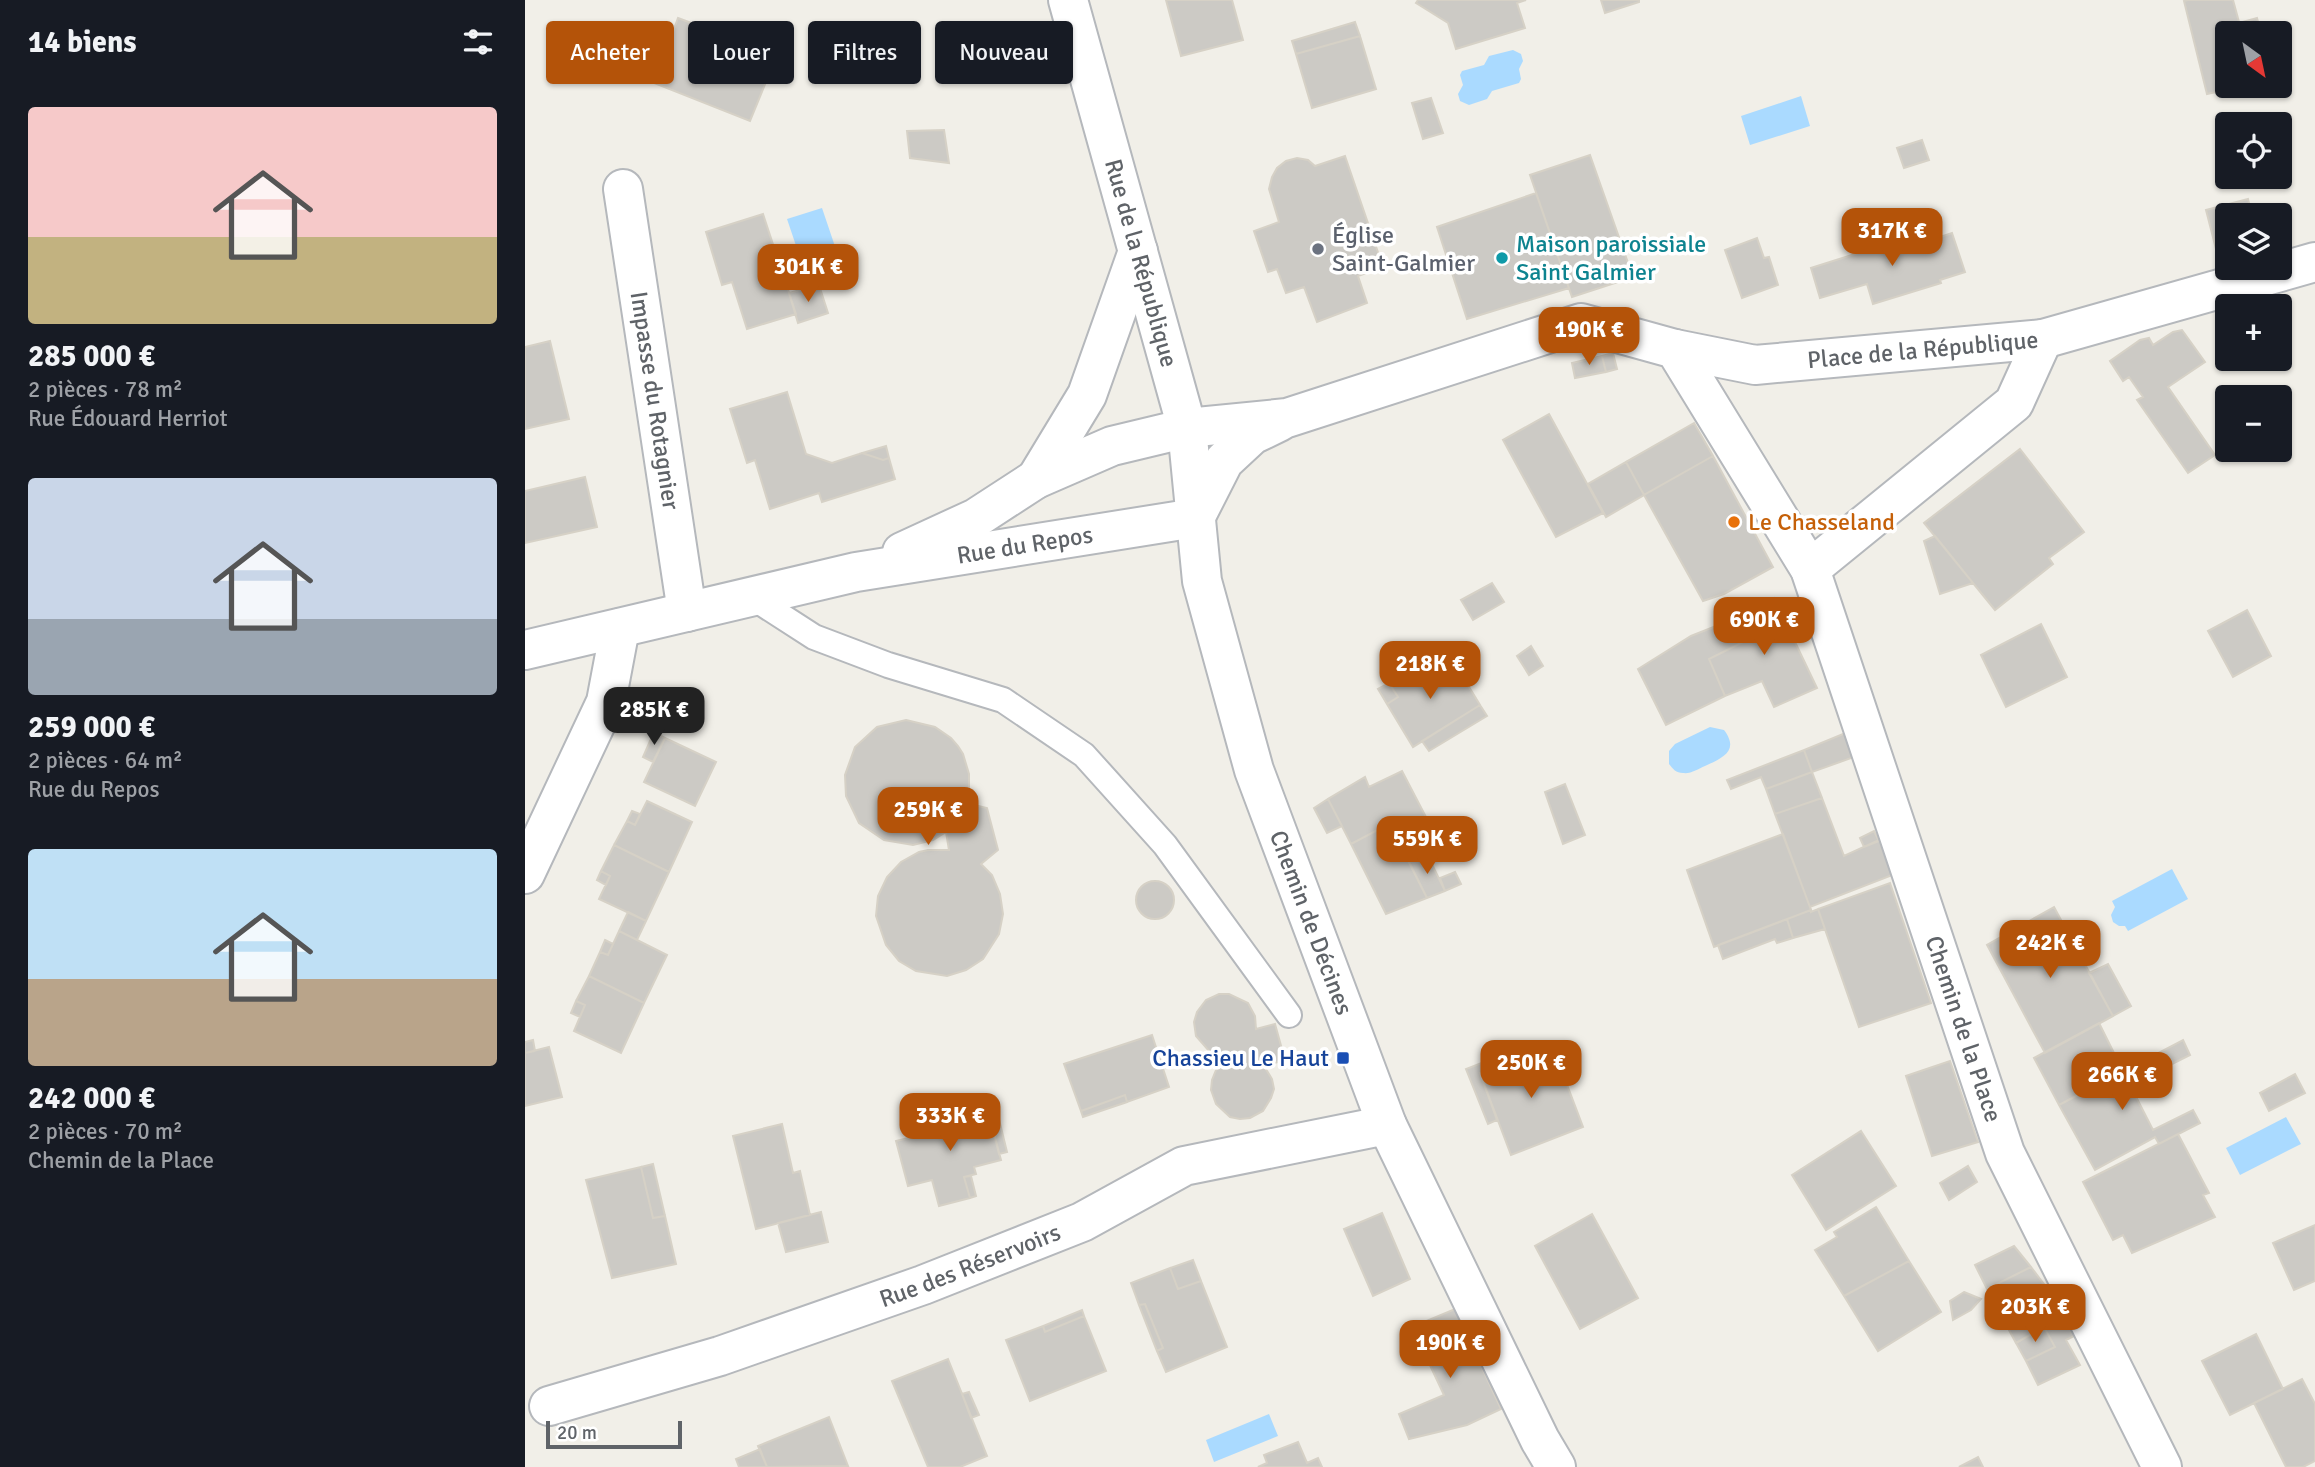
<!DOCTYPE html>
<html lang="fr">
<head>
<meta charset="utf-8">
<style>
  :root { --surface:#171b24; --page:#242831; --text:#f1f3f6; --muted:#9ea1a6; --accent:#b45309 }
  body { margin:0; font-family:Signika,sans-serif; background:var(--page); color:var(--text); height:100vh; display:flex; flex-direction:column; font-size:26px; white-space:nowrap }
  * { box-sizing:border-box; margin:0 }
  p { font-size:23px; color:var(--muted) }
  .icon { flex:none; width:38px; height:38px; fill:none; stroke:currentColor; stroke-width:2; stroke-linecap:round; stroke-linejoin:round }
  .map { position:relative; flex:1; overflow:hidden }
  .side { display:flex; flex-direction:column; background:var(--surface); width:525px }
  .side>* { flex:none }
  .top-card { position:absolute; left:21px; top:21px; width:665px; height:63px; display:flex; gap:14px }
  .needle { width:46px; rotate:147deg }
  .fabs { position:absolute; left:1690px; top:21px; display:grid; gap:14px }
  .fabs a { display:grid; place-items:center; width:77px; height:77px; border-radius:7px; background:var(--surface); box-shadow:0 2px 5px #0004; font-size:35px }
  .scale { position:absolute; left:21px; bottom:18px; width:136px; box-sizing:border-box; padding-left:7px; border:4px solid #5f6368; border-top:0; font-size:19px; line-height:24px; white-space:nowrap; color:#5f6368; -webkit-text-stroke:5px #fff; paint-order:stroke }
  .price { position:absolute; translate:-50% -60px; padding:0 16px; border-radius:14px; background:var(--accent); color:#fff; font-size:23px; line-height:46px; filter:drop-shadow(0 2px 4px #0008) }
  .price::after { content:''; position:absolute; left:50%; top:42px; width:21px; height:16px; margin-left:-10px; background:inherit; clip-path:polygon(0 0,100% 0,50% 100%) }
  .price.on { background:#222; color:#fff }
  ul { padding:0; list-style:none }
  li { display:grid; align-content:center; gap:14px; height:371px; padding:0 28px }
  li span { display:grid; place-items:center; height:217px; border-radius:7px; color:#555 }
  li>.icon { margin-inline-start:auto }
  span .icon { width:126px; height:126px; fill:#fffc; stroke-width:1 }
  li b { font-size:30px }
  h2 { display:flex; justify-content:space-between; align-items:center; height:84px; padding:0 28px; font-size:30px }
  .chip { padding:0 24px; border-radius:7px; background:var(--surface); box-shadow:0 2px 5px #0004; font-size:24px; line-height:63px }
  .chip.on { background:var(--accent); color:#fff }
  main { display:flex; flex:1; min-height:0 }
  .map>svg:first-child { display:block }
  .water { fill:#aadaff }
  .building { fill:#cccac5; stroke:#d6d1c6; stroke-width:2 }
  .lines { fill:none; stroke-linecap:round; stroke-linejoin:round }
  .service-casing { stroke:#b5b8bc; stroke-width:28 }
  .minor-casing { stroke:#b5b8bc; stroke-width:42 }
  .tertiary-casing { stroke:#b5b8bc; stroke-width:42 }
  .service { stroke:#fff; stroke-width:24 }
  .minor { stroke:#fff; stroke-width:38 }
  .tertiary { stroke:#fff; stroke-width:38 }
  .worship-dot { fill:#6b7280; stroke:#fff; stroke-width:2.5 }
  .culture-dot { fill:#0f9aa8; stroke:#fff; stroke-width:2.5 }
  .food-dot { fill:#e8710a; stroke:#fff; stroke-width:2.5 }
  .transit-dot { fill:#1a4fb4; stroke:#fff; stroke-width:2.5 }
  .labels { text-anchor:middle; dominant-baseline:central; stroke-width:7; stroke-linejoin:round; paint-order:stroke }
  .worship-label { font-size:24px; fill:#5b616d; stroke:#fff; text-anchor:start }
  .culture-label { font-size:24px; fill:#0d838f; stroke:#fff; text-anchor:start }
  .street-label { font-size:24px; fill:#5f6368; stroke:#fff }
  .food-label { font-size:24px; fill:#c56008; stroke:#fff; text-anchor:start }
  .transit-label { font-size:24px; fill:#164399; stroke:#fff; text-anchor:end }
</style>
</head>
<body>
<main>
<section class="side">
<h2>14 biens<svg class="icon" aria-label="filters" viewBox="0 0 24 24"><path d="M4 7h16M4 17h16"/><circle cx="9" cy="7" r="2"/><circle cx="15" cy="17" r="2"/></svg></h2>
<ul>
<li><span style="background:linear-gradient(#f6c9c9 60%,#c2b280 0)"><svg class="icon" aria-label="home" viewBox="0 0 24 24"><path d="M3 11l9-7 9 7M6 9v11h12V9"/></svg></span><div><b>285 000 €</b><p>2 pièces · 78 m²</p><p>Rue Édouard Herriot</p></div></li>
<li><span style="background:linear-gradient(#c9d6e8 65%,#9aa5b1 0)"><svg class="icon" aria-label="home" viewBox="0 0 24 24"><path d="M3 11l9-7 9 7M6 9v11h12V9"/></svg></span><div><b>259 000 €</b><p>2 pièces · 64 m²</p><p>Rue du Repos</p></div></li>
<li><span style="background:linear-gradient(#bfe0f5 60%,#b9a48a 0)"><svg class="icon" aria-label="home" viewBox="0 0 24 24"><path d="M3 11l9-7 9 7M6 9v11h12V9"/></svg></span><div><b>242 000 €</b><p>2 pièces · 70 m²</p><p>Chemin de la Place</p></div></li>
</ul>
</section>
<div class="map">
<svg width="1790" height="1467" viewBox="0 0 1790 1467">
  <rect width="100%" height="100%" fill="#f1efe8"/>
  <!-- water -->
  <path class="water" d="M 988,50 L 996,54 L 998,61 L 994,69 L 996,79 L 994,83 L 967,91 L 962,99 L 944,105 L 935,101 L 933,94 L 938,85 L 935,75 L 937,71 L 959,65 L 964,56 Z
    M 1276,96 L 1285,126 L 1225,145 L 1216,116 Z
    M 297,208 L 319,273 L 284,284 L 262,219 Z
    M 1185,727 L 1199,730 C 1215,751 1197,758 1180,766 C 1173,769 1166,774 1158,773 C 1151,773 1148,769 1144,764 L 1144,751 L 1150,744 Z
    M 1647,869 L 1663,899 L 1603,931 L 1600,926 L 1594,926 L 1588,922 L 1586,915 L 1590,907 L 1587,901 Z
    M 1761,1117 L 1776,1144 L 1715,1175 L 1701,1148 Z
    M 744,1414 L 753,1436 L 689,1462 L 681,1440 Z"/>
  <!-- building -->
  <path class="building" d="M 641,0 L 707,0 L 718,40 L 656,56 Z
    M 893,0 L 1001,0 L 992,3 L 1000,28 L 931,49 L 923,23 L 891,3 Z
    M 1076,0 L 1114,0 L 1114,2 L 1080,13 Z
    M 1663,0 L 1708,0 L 1717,33 L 1703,33 L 1703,86 L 1718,86 L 1682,94 L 1659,1 Z
    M 153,18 L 252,55 L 225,121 L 129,83 Z
    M 1732,18 L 1736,33 L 1717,33 L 1714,23 Z
    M 830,22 L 835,36 L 771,54 L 767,41 Z
    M 835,36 L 851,89 L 787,108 L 771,54 Z
    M 906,98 L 918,133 L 898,139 L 887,103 Z
    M 419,130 L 424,163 L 385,158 L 382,131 Z
    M 1397,140 L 1404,160 L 1379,168 L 1372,148 Z
    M 1065,155 L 1108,277 L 1047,297 L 1005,175 Z
    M 820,156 L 858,267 L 833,276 L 842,303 L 792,322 L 779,287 L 761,293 L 752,269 L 743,272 L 729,231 L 754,222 L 744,189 L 747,177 L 752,168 L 761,161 L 772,158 L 783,160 L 790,166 Z
    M 1011,193 L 1044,288 L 942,319 L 912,227 Z
    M 1723,199 L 1727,215 L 1703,215 L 1703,246 L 1691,249 L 1681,210 Z
    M 238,214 L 271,314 L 222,329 L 207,282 L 197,285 L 181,232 Z
    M 1399,232 L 1403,241 L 1427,233 L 1440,272 L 1415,280 L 1416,283 L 1348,304 L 1342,284 L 1295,298 L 1286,268 Z
    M 1232,238 L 1239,258 L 1244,257 L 1253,285 L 1217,298 L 1200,250 Z
    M 294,285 L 303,313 L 273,323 L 264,293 Z
    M 1657,330 L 1680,362 L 1643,387 L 1690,455 L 1663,473 L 1612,400 L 1618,397 L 1604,377 L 1598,381 L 1585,361 L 1615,340 L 1624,338 L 1628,345 L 1648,332 Z
    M 25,341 L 44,419 L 0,429 L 0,347 Z
    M 1088,353 L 1092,369 L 1081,372 L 1077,356 Z
    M 1077,356 L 1081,372 L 1050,378 L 1047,363 Z
    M 262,392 L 281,454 L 307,463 L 337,453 L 358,460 L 364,458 L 370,479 L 297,502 L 294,493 L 245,509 L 230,460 L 222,463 L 205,409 Z
    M 1024,414 L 1078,513 L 1031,537 L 978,440 Z
    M 1169,423 L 1188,456 L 1119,495 L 1101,462 Z
    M 361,446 L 364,458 L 358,460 L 337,453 Z
    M 1495,449 L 1559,532 L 1524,558 L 1528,564 L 1470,610 L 1399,523 Z
    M 1188,456 L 1248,567 L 1199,594 L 1178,601 L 1119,495 Z
    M 1101,462 L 1119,495 L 1081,517 L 1063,484 Z
    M 60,477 L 72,527 L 0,543 L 0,491 Z
    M 1410,536 L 1448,583 L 1415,594 L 1399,541 Z
    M 967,583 L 979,602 L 948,620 L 936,600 Z
    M 1249,598 L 1292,688 L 1249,707 L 1237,681 L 1200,696 L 1184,659 L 1220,641 L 1209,618 Z
    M 1722,610 L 1746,656 L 1708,677 L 1683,631 Z
    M 1201,622 L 1214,644 L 1184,659 L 1200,696 L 1141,725 L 1113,669 L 1166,636 Z
    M 1516,624 L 1542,677 L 1481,707 L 1456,655 Z
    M 1006,646 L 1018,666 L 1004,675 L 992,656 Z
    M 920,648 L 932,667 L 914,677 L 903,658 Z
    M 903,658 L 914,677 L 932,667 L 955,705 L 888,747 L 862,704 L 873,697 L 864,683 Z
    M 864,683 L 873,697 L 862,704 L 853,689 Z
    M 955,705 L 962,716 L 904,751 L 897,741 Z
    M 381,720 L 410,727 L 426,738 L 433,746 L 438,754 L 444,774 L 444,794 L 441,803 L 462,808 L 473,850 L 456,864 L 467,875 L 475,894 L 478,914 L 474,934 L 458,959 L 441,970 L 422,976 L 391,971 L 374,961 L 361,945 L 351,916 L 353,896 L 362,877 L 376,862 L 394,852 L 403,850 L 424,850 L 421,832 L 408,840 L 388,845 L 359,840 L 334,823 L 321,796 L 320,775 L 330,747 L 352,727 Z
    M 129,732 L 140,738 L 128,762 L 118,757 Z
    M 1318,734 L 1321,734 L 1329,757 L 1287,772 L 1279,750 Z
    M 140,738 L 191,762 L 170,806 L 119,782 Z
    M 1279,750 L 1287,772 L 1241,789 L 1236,777 L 1206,789 L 1202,780 Z
    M 877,771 L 901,817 L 865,835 L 860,826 L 826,844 L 803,799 L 840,777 L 844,787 Z
    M 1287,772 L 1297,798 L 1250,814 L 1241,789 Z
    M 1040,784 L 1060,835 L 1038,844 L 1020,792 Z
    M 1297,798 L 1319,856 L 1356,839 L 1370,874 L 1285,907 L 1250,814 Z
    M 803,799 L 817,826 L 802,833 L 789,808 Z
    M 122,801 L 167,822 L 144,872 L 89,845 L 102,821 L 110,825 Z
    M 107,811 L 115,814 L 110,825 L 102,821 Z
    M 860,826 L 871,847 L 875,845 L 902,898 L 861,914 L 826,844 Z
    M 1349,831 L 1354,841 L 1339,847 L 1335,838 Z
    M 1258,834 L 1286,910 L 1189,947 L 1162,870 Z
    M 89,845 L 144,872 L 121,921 L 74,899 L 85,876 L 76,871 Z
    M 902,854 L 920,891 L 902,898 L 884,862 Z
    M 76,871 L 85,876 L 81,885 L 72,880 Z
    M 930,872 L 936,884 L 920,891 L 915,878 Z
    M611 900a19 19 0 1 1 38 0a19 19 0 1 1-38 0Z
    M 1365,883 L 1406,1003 L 1334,1027 L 1293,909 Z
    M 1529,907 L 1588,1016 L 1520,1053 L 1462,945 Z
    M 1293,909 L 1300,929 L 1268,938 L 1262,919 L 1286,910 L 1286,912 Z
    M 103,912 L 121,921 L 112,940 L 94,931 Z
    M 1262,919 L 1268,938 L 1252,943 L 1250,939 L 1198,959 L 1193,945 Z
    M 94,931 L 142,955 L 119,1003 L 64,976 L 75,952 L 83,955 Z
    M 80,940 L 88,944 L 83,955 L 75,952 Z
    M 1583,964 L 1606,1006 L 1588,1016 L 1564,973 Z
    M 64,976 L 119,1003 L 96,1053 L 49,1031 L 60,1005 L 51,1001 Z
    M 694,994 L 704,994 L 723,1003 L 730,1016 L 731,1029 L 750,1024 L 760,1060 L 739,1066 L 747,1079 L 749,1089 L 746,1098 L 738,1111 L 725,1118 L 715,1119 L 705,1117 L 691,1104 L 686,1090 L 687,1080 L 691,1070 L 706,1058 L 706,1055 L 694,1055 L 684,1051 L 671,1036 L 669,1022 L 672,1012 L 681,1000 Z
    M 51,1001 L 60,1005 L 55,1017 L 46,1013 Z
    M 1574,1023 L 1598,1071 L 1534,1105 L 1509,1058 Z
    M 627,1035 L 644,1087 L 602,1102 L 600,1095 L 556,1111 L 539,1064 Z
    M 8,1040 L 10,1051 L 0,1053 L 0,1042 Z
    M 1658,1040 L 1665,1055 L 1605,1085 L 1628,1130 L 1668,1110 L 1675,1123 L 1634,1144 L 1630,1137 L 1570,1170 L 1534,1105 Z
    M 1027,1045 L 1058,1127 L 986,1155 L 955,1073 Z
    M 24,1047 L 37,1097 L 0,1106 L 0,1053 Z
    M 977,1055 L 981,1064 L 955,1073 L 972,1120 L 963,1124 L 941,1069 Z
    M 1425,1061 L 1453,1142 L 1407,1156 L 1381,1076 Z
    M 1770,1074 L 1780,1093 L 1744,1111 L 1735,1093 Z
    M 600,1095 L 602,1102 L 558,1117 L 556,1111 Z
    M 461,1103 L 476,1160 L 449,1167 L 451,1174 L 439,1177 L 445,1198 L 414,1206 L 407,1180 L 383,1186 L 371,1141 L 396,1135 L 394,1128 L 434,1117 L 433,1110 Z
    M 471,1107 L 482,1152 L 474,1154 L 463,1109 Z
    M 433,1110 L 434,1117 L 412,1124 L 411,1116 Z
    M 257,1124 L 268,1173 L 275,1171 L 285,1215 L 231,1229 L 208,1136 Z
    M 1336,1131 L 1371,1186 L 1301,1230 L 1267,1175 Z
    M 1653,1134 L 1684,1193 L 1678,1195 L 1690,1217 L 1607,1253 L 1598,1235 L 1588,1240 L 1558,1182 Z
    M 128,1164 L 140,1216 L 128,1218 L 116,1167 Z
    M 1443,1166 L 1452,1182 L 1424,1200 L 1415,1183 Z
    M 116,1167 L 128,1218 L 140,1216 L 151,1264 L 87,1278 L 61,1180 Z
    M 446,1176 L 451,1196 L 445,1198 L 439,1177 Z
    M 1351,1207 L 1384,1261 L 1319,1296 L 1290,1250 L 1312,1237 L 1309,1232 Z
    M 296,1212 L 303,1242 L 261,1252 L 253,1223 Z
    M 857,1213 L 885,1279 L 848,1296 L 819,1229 Z
    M 1067,1214 L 1113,1298 L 1055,1329 L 1010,1246 Z
    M 1790,1225 L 1790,1281 L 1769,1290 L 1748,1243 Z
    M 1489,1246 L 1506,1267 L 1462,1289 L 1450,1265 Z
    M 668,1260 L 676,1281 L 653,1289 L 645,1268 Z
    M 1384,1261 L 1416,1312 L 1353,1351 L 1319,1296 Z
    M 1506,1267 L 1540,1312 L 1551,1335 L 1541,1340 L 1555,1365 L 1513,1385 L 1501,1361 L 1530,1347 L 1519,1327 L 1491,1343 L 1462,1289 Z
    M 645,1268 L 653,1289 L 676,1281 L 702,1347 L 641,1372 L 632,1351 L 638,1348 L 620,1304 L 614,1305 L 606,1283 Z
    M 1439,1292 L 1456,1299 L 1446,1310 L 1428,1320 L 1425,1301 Z
    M 620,1304 L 638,1348 L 632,1351 L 614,1305 Z
    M 930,1309 L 976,1409 L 942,1425 L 884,1439 L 874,1414 L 919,1395 L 887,1327 Z
    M 557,1310 L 559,1316 L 520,1332 L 518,1326 Z
    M 559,1316 L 581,1371 L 505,1401 L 481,1340 L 518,1326 L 520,1332 Z
    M 1519,1327 L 1530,1347 L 1501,1361 L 1491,1343 Z
    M 1731,1334 L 1758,1389 L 1705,1415 L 1677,1361 Z
    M 423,1359 L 462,1456 L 435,1467 L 403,1467 L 367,1381 Z
    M 1777,1379 L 1790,1404 L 1790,1461 L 1778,1467 L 1761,1467 L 1729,1403 Z
    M 444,1392 L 454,1415 L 446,1418 L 437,1394 Z
    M 304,1417 L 323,1466 L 242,1467 L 233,1446 Z
    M 773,1442 L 782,1463 L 793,1458 L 797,1467 L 733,1467 L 742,1463 L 739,1455 Z
    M 235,1449 L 242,1467 L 214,1467 L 211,1459 Z
    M 1453,1457 L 1458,1467 L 1434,1467 Z"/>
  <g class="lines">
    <defs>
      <path id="service" d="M 227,597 L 289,637 L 363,665 L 478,700 L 559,755 L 640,845 L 764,1015"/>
      <g id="minor">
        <path id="s1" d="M 98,189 L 162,612"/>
        <path id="s2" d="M 1150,349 L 1230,365 L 1518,339 L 1790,262"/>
        <path d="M 511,479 L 562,395 L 613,251"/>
        <path d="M 377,552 L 451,518 L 511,479 L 587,446 L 662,428"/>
        <path d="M 1285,569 L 1489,403 L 1518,339"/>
        <path id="s3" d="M 0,650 L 331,572 L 670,518"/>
        <path d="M 0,874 L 81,702 L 95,628"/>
        <path id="s4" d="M 24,1406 L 195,1356 L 398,1285 L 557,1222 L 659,1166 L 862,1125"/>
      </g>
      <g id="tertiary">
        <path id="s5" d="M 543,0 L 662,428 L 677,581 L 729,770 L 862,1125 L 1015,1440 L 1031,1467"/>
        <path id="s6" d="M 662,428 L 762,418 L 1056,323 L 1150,349 L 1285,569 L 1480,1153 L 1637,1467"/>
        <path d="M 670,518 L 699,461 L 727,435 L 754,422"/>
      </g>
    </defs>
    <!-- service casing -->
    <use href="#service" class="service-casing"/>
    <!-- minor casing -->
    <use href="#minor" class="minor-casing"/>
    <!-- tertiary casing -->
    <use href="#tertiary" class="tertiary-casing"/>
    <!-- service -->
    <use href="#service" class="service"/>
    <!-- minor -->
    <use href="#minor" class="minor"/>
    <!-- tertiary -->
    <use href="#tertiary" class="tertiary"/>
  </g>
  <!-- markers -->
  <circle class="worship-dot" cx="793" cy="249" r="7"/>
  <circle class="culture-dot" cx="977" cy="258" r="7"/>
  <circle class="food-dot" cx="1209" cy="522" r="7"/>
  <rect class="transit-dot" x="811" y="1051" width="14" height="14" rx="3.5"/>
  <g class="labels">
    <!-- worship labels -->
    <g class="worship-label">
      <text x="807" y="235">Église<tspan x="807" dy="28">Saint-Galmier</tspan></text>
    </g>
    <!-- culture labels -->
    <g class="culture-label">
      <text x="991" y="244">Maison paroissiale<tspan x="991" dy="28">Saint Galmier</tspan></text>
    </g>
    <!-- street labels -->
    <g class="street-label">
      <text stroke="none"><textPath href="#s5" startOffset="273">Rue de la République</textPath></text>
      <text stroke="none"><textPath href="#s2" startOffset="250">Place de la République</textPath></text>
      <text stroke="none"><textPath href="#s1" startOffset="214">Impasse du Rotagnier</textPath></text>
      <text stroke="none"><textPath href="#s3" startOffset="511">Rue du Repos</textPath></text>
      <text stroke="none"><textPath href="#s5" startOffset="957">Chemin de Décines</textPath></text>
      <text stroke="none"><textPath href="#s6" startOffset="1250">Chemin de la Place</textPath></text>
      <text stroke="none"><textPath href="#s4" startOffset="444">Rue des Réservoirs</textPath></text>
    </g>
    <!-- food labels -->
    <g class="food-label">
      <text x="1223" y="522">Le Chasseland</text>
    </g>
    <!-- transit labels -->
    <g class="transit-label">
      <text x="804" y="1058">Chassieu Le Haut</text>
    </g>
  </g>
</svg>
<div class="fabs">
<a><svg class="needle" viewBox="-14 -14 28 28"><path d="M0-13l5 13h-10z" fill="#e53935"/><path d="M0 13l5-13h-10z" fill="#9ea1a6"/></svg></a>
<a><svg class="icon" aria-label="locate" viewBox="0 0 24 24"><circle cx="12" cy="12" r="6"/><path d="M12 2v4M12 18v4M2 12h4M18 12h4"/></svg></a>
<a><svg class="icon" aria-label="layers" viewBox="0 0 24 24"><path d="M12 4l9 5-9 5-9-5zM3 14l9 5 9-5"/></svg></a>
<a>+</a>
<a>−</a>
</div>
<div class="scale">20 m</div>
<b class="price" style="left:1367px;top:268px">317K €</b>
<b class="price" style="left:283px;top:304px">301K €</b>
<b class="price" style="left:1064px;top:367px">190K €</b>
<b class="price" style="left:1239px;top:657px">690K €</b>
<b class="price" style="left:905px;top:701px">218K €</b>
<b class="price on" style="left:129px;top:747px">285K €</b>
<b class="price" style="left:403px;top:847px">259K €</b>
<b class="price" style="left:902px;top:876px">559K €</b>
<b class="price" style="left:1525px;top:980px">242K €</b>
<b class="price" style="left:1006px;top:1100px">250K €</b>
<b class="price" style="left:1597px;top:1112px">266K €</b>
<b class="price" style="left:425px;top:1153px">333K €</b>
<b class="price" style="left:1510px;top:1344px">203K €</b>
<b class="price" style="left:925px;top:1380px">190K €</b>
<div class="top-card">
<a class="chip on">Acheter</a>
<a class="chip">Louer</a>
<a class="chip">Filtres</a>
<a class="chip">Nouveau</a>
</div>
</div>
</main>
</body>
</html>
